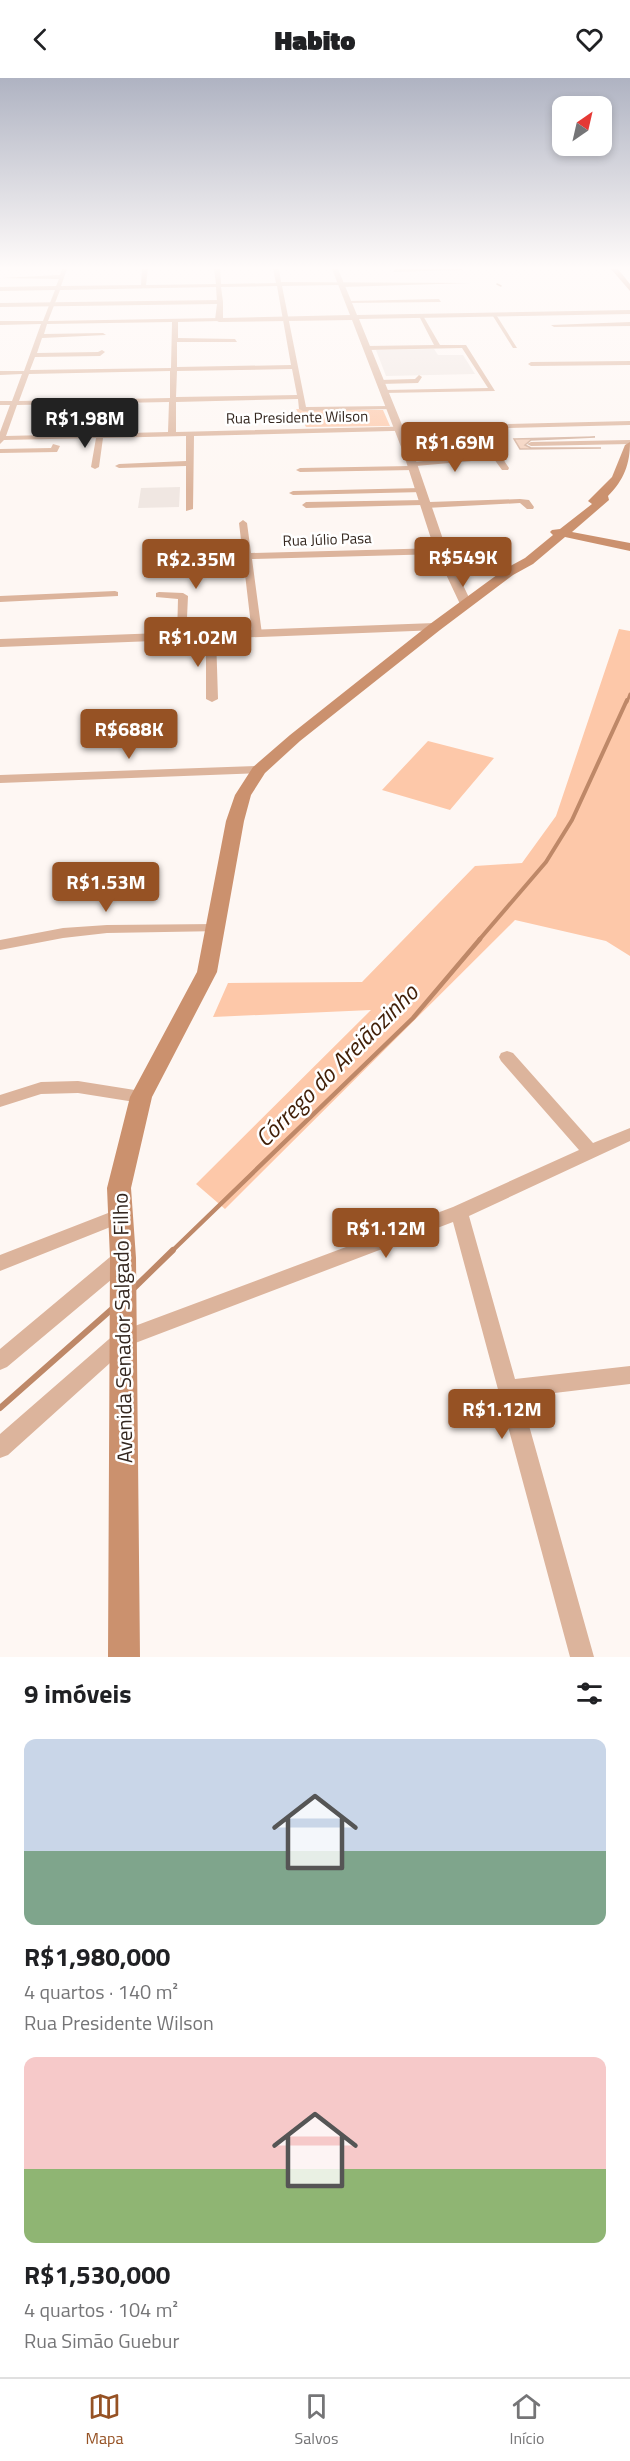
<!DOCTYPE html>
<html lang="pt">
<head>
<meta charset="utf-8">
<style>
  :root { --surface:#fff; --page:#f6f6f6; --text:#202124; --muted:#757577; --line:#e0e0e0; --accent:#965224 }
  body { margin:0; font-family:"Titillium Web",sans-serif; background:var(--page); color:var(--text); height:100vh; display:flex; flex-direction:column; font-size:22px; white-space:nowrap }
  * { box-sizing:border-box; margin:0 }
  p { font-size:20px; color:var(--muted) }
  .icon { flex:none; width:33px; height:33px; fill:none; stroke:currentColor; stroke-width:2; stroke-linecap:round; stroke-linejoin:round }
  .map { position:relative; height:1579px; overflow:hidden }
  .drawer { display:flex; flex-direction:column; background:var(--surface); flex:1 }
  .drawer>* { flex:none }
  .needle { width:39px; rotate:34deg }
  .fabs { position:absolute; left:552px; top:18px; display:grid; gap:12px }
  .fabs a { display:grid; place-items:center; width:60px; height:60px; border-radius:12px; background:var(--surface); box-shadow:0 3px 9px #0003; font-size:30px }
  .price { position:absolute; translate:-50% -51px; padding:0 14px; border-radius:6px; background:var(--accent); color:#fff; font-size:20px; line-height:39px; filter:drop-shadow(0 2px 3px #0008) }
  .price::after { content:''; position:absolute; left:50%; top:36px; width:18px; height:14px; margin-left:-9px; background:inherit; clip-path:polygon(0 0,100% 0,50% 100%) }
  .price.active { background:#222; color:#fff }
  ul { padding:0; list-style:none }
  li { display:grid; align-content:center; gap:12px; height:318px; padding:0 24px }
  li span { display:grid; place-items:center; height:186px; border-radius:12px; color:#555 }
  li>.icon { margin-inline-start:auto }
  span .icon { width:108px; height:108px; fill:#fffc; stroke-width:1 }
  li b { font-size:26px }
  h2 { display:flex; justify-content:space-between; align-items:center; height:72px; padding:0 24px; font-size:26px }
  header { display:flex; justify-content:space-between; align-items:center; height:78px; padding:0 24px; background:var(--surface); font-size:27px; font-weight:800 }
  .tab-bar { display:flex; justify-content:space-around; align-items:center; height:84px; border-top:2px solid var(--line); background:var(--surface); font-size:16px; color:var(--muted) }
  .tab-bar a { display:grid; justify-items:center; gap:3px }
  .tab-bar .active { color:var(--accent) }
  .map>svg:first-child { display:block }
  .built { fill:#f0e7e2 }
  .green { fill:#fdc8a9 }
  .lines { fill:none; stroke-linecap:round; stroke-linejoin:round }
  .stream-far4 { stroke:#be8868; stroke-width:1.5 }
  .stream-far3 { stroke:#be8868; stroke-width:3 }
  .stream-far2 { stroke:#be8868; stroke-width:4 }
  .stream-far1 { stroke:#be8868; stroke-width:4.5 }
  .stream { stroke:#be8868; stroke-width:6 }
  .building { fill:#f4d0bb; stroke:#d3b09c; stroke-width:1.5 }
  .minor { fill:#dcb49c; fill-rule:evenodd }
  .tertiary { fill:#dcb49c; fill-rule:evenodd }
  .secondary { fill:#cb916e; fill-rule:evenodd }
  .labels { text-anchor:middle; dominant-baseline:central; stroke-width:5; stroke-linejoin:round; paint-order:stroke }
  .far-street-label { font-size:15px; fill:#34271f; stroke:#fff }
  .near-street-label { font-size:21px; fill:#34271f; stroke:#fff }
  .near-water-label { font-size:24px; font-style:italic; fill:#411f07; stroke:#fff }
</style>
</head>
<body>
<header><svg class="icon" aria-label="back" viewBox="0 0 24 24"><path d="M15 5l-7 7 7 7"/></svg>Habito<svg class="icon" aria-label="heart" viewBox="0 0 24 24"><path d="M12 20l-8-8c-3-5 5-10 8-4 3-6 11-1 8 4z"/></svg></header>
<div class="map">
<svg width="630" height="1579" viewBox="0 0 630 1579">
  <rect width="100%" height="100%" fill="#fef7f3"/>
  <!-- built -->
  <path class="built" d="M 434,271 L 438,277 L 463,277 L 475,296 L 386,298 L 376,272 Z
    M 180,409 L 179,429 L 138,430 L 141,410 Z"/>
  <!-- green -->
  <path class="green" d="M 296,331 L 383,332 L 390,348 L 306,349 Z
    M 619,551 L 630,553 L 630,878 L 606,863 L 515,842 L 225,1131 L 196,1106 L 371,932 L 213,939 L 228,905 L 362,904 L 475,788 L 522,785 L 556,738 Z
    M 428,663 L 494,680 L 450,732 L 382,712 Z"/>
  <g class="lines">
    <!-- stream-far4 -->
    <path class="stream-far4" d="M 497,206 L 501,208"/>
    <!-- stream-far3 -->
    <path class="stream-far3" d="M 627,624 L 630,616"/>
    <!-- stream-far2 -->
    <path class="stream-far2" d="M 479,862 L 546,784 L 572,742 L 627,622"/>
    <!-- stream-far1 -->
    <path class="stream-far1" d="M 171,1174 L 413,940 L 480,861"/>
    <!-- stream -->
    <path class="stream" d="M 133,1211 L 173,1172
      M 0,1330 L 112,1231"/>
  </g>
  <!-- building -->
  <path class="building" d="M 595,359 L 531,362 L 525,367 L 531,370 L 601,370 L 520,371 L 514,361 Z"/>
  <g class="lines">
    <!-- minor -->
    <path class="minor" d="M 62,191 L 67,191 L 61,208 L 141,207 L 142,191 L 148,191 L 146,207 L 216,206 L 214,191 L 220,191 L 221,206 L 276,205 L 273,191 L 279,191 L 281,204 L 471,205 L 342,209 L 340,207 L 282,208 L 306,329 L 390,328 L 392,331 L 303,333 L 299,331 L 298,321 L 176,324 L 176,354 L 630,343 L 630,347 L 194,358 L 193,431 L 186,433 L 186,388 L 119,390 L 115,388 L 119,386 L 186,383 L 186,358 L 103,360 L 99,389 L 95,391 L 91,389 L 96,360 L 4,362 L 0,366 L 0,354 L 10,327 L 0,327 L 0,323 L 12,323 L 22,296 L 0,297 L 0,293 L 24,293 L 41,246 L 0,247 L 0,243 L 43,243 L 55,212 L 0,213 L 0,209 L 56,208 L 59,201 L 2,200 L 60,197 ZM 277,208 L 291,287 L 177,289 L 177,264 L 237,264 L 235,261 L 178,260 L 178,244 L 221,243 L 219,240 L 48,243 L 60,212 L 216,209 L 217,224 L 220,226 L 223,224 L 221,209 ZM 172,244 L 171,290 L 30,292 L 35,279 L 100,278 L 105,274 L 102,272 L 98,274 L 37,275 L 42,260 L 106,257 L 103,255 L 44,256 L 47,246 ZM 292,291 L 297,317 L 176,319 L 177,293 ZM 170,293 L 170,320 L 19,323 L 29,296 ZM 169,324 L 168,354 L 6,358 L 17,327 Z
      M 395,191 L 461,191 L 462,192 L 393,194 Z
      M 439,221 L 441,224 L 345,225 L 348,223 Z
      M 491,235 L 495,235 L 517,270 L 513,270 Z
      M 422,236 L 440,267 L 466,267 L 495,313 L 383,315 L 385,312 L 488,310 L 462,270 L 367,272 L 364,270 L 367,268 L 434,267 L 419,238 Z
      M 630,244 L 630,248 L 554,249 L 551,247 Z
      M 630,283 L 630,287 L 531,288 L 528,286 L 531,284 Z
      M 419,297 L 422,299 L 418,305 L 380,306 L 377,304 L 380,302 L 415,301 Z
      M 630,362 L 630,366 L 531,368 L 527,366 L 531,364 Z
      M 53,366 L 60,368 L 57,374 L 0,375 L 0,371 L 51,370 Z
      M 494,377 L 501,378 L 509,390 L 508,392 L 502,392 L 494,381 L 416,388 L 418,390 L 414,392 L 300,394 L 296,392 L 300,390 L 410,388 L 408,386 L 412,384 Z
      M 421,410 L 425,412 L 424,414 L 293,417 L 289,415 L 293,413 Z
      M 520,421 L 529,422 L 534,429 L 533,431 L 527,431 L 520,425 L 426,430 L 422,427 L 306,430 L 302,427 L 306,424 L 425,422 L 429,424 Z
      M 243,442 L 247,445 L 251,475 L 441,470 L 446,473 L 441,476 L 252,481 L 262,556 L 257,559 L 252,556 L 239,445 Z
      M 115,513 L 118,514 L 118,518 L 0,524 L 0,518 Z
      M 159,514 L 183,515 L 188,518 L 186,561 L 178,561 L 177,559 L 178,521 L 156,519 L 156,515 Z
      M 211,555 L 216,558 L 218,621 L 212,624 L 206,621 L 206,558 Z
      M 259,688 L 263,689 L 265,692 L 263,695 L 0,705 L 0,697 Z
      M 217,846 L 224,850 L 222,853 L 107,855 L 63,860 L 0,872 L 0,862 L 63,850 L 107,847 Z
      M 507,973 L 513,975 L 593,1065 L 630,1050 L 630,1063 L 469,1138 L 515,1301 L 630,1288 L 630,1306 L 521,1319 L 594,1579 L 570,1579 L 453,1144 L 130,1267 L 8,1377 L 0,1380 L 0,1356 L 116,1255 L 453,1129 L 579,1072 L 501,983 L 499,979 L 501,975 Z
      M 78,1003 L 141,1013 L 147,1015 L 149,1019 L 147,1023 L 141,1025 L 78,1015 L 41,1016 L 0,1029 L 0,1017 L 41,1004 Z
      M 121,1130 L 128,1132 L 130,1137 L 128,1142 L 0,1193 L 0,1177 Z
      M 123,1172 L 130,1174 L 133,1180 L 130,1186 L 7,1289 L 0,1292 L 0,1271 L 116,1174 Z"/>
    <!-- tertiary -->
    <path class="tertiary" d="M 332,191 L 338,191 L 357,237 L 630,232 L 630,236 L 359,241 L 413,374 L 447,473 L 472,526 L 470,529 L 460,526 L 435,473 L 403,374 L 352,242 L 219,244 L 215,242 L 217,226 L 0,229 L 0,225 L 220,222 L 223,224 L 223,240 L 350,237 Z
      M 435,545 L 441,549 L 439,552 L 0,569 L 0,561 Z"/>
    <!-- secondary -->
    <path class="secondary" d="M 611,191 L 618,191 L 630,206 L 630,213 Z
      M 630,364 C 630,386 624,402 608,418 L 609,422 L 572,454 L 630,465 L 630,473 L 565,459 L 533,486 L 513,497 L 440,552 L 300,663 L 265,695 L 251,717 L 244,743 L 217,894 L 152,1019 L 131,1110 L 136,1180 L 140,1579 L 108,1579 L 110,1180 L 107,1110 L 130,1019 L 197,894 L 226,743 L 235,717 L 253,689 L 290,657 L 430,546 L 505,491 L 525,480 L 553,457 L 550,454 L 552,452 L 560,451 L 592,426 L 588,423 L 612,399 L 625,367 Z"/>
  </g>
  <!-- sky -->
  <linearGradient id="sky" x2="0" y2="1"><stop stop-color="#afb3c2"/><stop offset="0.46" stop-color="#fffbfa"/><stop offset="1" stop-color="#fffbfa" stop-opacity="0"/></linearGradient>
  <rect width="630" height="412" fill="url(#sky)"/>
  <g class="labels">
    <!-- far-street labels -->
    <g class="far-street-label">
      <text transform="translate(297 339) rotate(-1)">Rua Presidente Wilson</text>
      <text transform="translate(327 461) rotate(-2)">Rua Júlio Pasa</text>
    </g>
    <!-- near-street labels -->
    <g class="near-street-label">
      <text transform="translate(122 1250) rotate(-91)">Avenida Senador Salgado Filho</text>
    </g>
    <!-- near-water labels -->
    <g class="near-water-label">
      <text transform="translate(336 987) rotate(-45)">Córrego do Areiãozinho</text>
    </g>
  </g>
</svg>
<div class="fabs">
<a><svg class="needle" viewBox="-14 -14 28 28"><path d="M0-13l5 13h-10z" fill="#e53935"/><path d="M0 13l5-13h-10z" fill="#757577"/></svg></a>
</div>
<b class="price active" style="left:85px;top:371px">R$1.98M</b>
<b class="price" style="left:455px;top:395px">R$1.69M</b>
<b class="price" style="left:463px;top:510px">R$549K</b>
<b class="price" style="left:196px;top:512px">R$2.35M</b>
<b class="price" style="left:198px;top:590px">R$1.02M</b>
<b class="price" style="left:129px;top:682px">R$688K</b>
<b class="price" style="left:106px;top:835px">R$1.53M</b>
<b class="price" style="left:386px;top:1181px">R$1.12M</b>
<b class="price" style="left:502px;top:1362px">R$1.12M</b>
</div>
<section class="drawer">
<h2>9 imóveis<svg class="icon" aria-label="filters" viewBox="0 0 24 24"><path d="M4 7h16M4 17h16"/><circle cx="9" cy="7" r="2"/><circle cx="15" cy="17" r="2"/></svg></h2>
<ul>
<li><span style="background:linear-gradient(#c9d6e8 60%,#7fa58c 0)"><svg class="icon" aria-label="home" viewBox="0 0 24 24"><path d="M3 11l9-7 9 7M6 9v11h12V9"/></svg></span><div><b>R$1,980,000</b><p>4 quartos · 140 m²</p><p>Rua Presidente Wilson</p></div></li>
<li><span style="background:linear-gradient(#f6c9c9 60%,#8fb573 0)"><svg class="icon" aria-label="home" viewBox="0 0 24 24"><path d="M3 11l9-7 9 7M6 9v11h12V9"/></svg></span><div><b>R$1,530,000</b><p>4 quartos · 104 m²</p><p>Rua Simão Guebur</p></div></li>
</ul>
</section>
<nav class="tab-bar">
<a class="active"><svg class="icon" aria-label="map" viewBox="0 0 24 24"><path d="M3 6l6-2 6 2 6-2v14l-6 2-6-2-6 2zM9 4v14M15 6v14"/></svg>Mapa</a>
<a><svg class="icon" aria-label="saved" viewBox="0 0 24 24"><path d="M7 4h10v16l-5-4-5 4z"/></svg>Salvos</a>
<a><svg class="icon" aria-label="home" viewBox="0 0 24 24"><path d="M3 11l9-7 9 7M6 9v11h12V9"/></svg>Início</a>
</nav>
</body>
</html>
